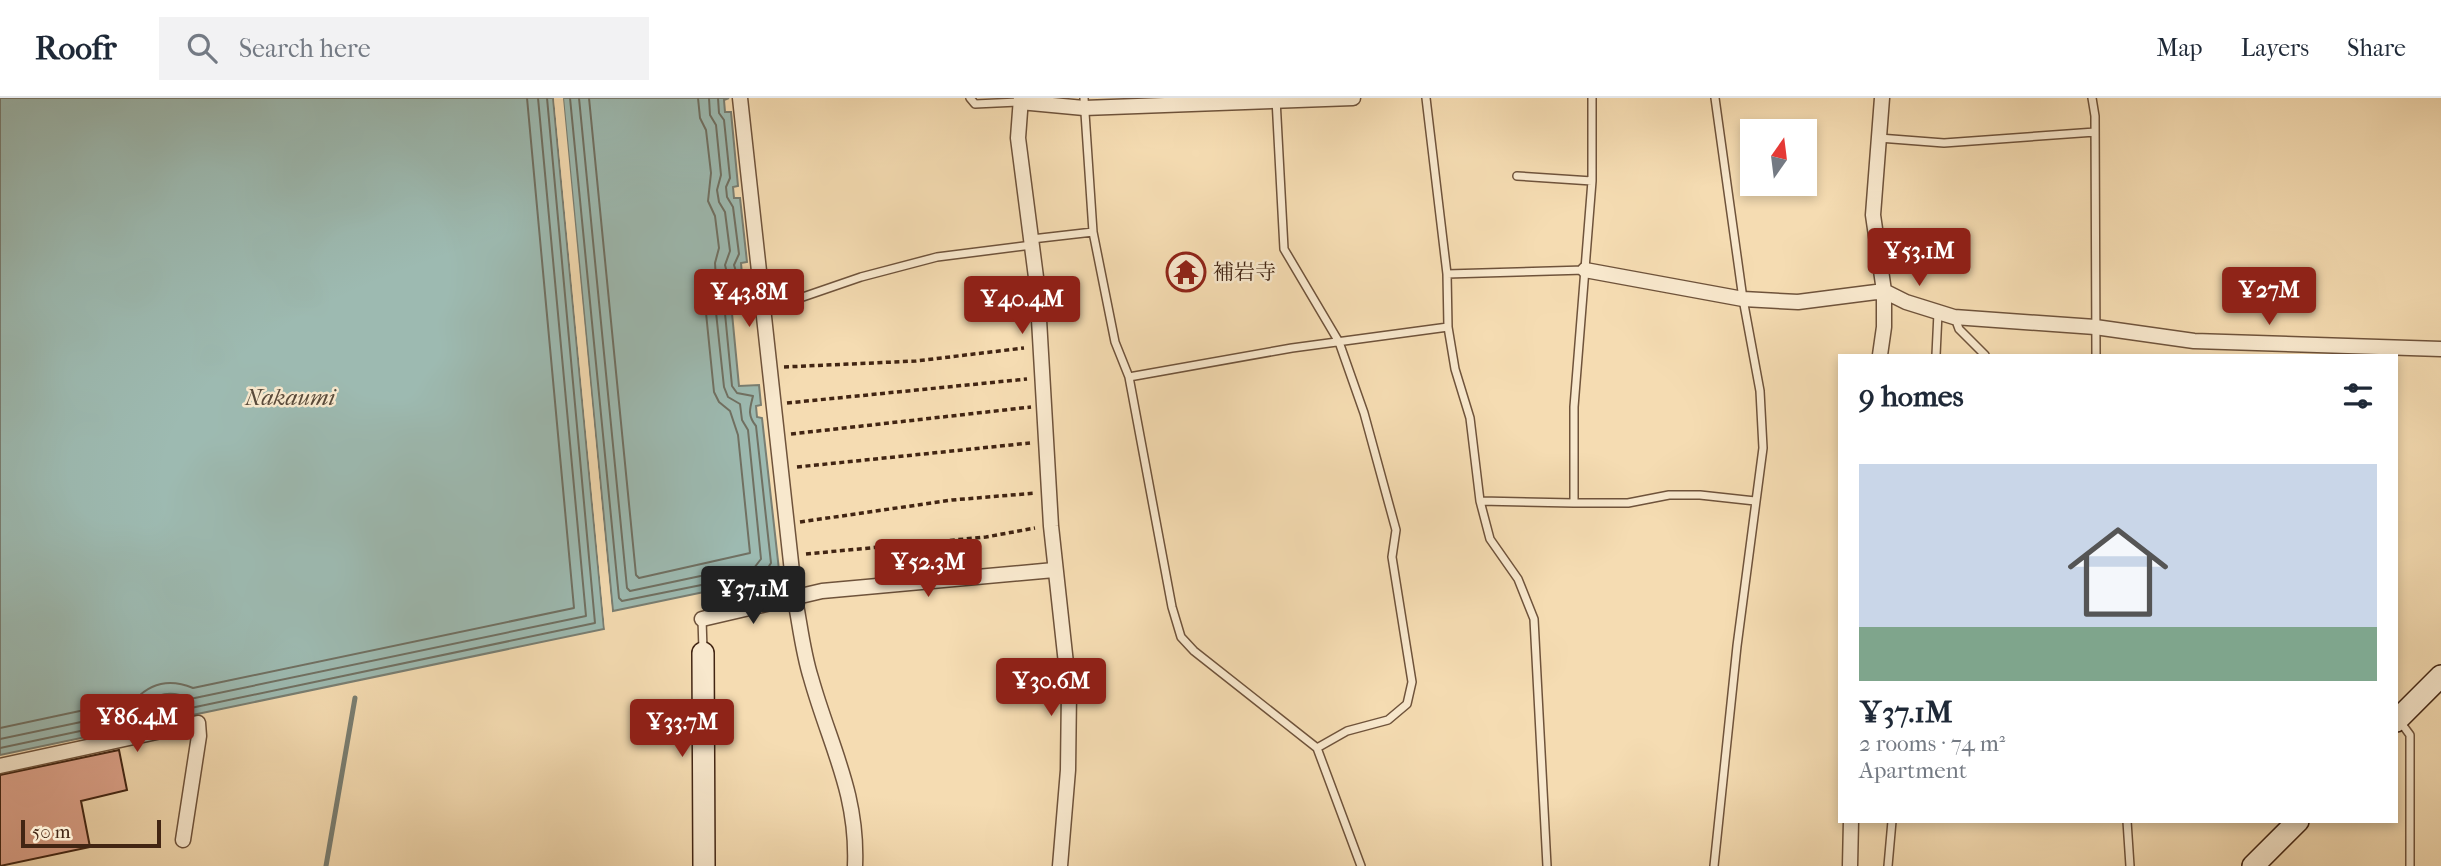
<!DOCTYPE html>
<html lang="en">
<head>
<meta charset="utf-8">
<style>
  :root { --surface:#fff; --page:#f2f2f3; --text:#1f2937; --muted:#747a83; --line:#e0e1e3; --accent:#8f2418 }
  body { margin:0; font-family:"IM FELL French Canon","Noto Serif JP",serif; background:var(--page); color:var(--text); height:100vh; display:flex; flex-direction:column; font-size:26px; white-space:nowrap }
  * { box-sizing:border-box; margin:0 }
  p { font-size:23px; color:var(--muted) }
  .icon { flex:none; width:38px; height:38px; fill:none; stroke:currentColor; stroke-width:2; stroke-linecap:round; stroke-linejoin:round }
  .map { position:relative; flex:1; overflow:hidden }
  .panel { position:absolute; left:1838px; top:256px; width:560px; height:469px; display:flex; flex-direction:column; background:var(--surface); border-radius:0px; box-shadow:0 4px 10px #0003 }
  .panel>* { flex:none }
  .needle { width:46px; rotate:14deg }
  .fabs { position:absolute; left:1740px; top:21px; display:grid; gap:14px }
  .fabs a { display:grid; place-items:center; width:77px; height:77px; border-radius:0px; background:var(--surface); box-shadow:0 4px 10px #0003; font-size:35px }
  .scale { position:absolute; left:21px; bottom:18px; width:140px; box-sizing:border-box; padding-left:7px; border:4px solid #422513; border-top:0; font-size:19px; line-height:24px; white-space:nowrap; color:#422513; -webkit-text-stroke:5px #f8e8cd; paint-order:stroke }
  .price { position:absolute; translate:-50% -60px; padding:0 16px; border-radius:7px; background:var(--accent); color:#fff; font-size:23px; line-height:46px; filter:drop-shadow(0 2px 4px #0008) }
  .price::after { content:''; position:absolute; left:50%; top:42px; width:21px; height:16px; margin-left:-10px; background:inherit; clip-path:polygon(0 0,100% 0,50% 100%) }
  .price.active { background:#222; color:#fff }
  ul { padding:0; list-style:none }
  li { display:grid; align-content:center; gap:14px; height:371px; padding:0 21px }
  li span { display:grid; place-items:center; height:217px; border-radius:0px; color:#555 }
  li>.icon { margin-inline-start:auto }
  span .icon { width:126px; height:126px; fill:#fffc; stroke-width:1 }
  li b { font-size:30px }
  h2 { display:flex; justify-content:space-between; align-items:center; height:84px; padding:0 21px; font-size:30px }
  header { display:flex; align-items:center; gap:42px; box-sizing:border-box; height:98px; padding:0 35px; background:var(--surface); border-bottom:2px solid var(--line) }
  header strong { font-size:33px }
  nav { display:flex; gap:38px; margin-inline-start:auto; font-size:24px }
  .search { width:490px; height:63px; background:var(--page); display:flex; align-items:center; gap:18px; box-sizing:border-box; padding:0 24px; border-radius:0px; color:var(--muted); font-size:26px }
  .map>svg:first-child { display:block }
  .water { fill:#9dbab1; stroke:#797e72; stroke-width:2 }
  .pier { fill:#f5dcb2 }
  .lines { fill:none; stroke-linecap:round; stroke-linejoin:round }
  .shore { stroke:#707062; stroke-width:2 }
  .stream { stroke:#797e72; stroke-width:5 }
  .building { fill:#dea38b; stroke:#422513; stroke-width:2 }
  .lane-casing { stroke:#6f533b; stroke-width:10 }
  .street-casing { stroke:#6f533b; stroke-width:17 }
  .secondary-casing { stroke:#422513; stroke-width:24 }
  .path { stroke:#422513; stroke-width:3.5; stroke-dasharray:5 3.5; stroke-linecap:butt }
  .lane { stroke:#f8e8cd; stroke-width:7 }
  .street { stroke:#f8e8cd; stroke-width:14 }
  .secondary { stroke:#f8e8cd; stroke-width:21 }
  .labels { text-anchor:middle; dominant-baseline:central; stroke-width:5; stroke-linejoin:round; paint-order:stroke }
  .poi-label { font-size:21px; fill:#422513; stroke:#f8e8cd; text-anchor:start }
  .water-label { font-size:23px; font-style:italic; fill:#594a3a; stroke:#f8e8cd }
</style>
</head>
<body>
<header>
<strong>Roofr</strong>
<div class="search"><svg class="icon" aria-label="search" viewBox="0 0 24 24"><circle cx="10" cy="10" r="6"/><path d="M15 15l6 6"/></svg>Search here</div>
<nav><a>Map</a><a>Layers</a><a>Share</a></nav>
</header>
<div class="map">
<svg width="2441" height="768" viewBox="0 0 2441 768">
  <rect width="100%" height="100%" fill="#f5dcb2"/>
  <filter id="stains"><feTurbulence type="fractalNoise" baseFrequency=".00286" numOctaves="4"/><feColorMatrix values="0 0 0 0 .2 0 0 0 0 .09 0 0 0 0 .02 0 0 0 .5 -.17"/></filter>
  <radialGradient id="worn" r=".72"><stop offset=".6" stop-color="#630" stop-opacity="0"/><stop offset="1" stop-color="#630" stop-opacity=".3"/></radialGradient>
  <!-- water -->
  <path class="water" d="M 0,0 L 553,0 L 604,531 L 178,620 L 176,611 L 160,613 L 162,623 L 0,657 Z
    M 563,0 L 729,0 L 724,2 L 725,14 L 731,14 L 738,88 L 733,89 L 734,100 L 740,100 L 747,164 L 741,165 L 742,176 L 747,176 L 750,202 L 731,205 L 739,288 L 759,287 L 761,307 L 756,308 L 757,319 L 762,320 L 779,472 L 770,474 L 776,484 L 768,493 L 747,485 L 613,513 Z"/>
  <!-- pier -->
  <path class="pier" d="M 554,0 L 557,0 L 588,320 L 607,531 L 605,532 Z
    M 559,0 L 563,0 L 612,516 L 610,513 Z"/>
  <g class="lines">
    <!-- shore -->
    <path class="shore" d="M 570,0 L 619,500 L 622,503 L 746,478 L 761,481 L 771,465 L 756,328 C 747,317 750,310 753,298 L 737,295 L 732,288 L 724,205 L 728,199 L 742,193 L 734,167 L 739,156 L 733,109 L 727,99 L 726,89 L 730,80 L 724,22 L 719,15 L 718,0
      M 579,0 L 627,490 L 630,493 L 743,469 L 754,470 L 761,461 L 748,332 L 742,322 L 740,306 L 728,299 L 724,289 L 715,205 L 719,196 L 730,187 L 725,167 L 730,153 L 725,114 L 719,104 L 717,92 L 721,77 L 716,27 L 710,17 L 709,0
      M 589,0 L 636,477 L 639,480 L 750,455 L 738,337 L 730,313 L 719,304 L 714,294 L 705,205 L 707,194 L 716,182 L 715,165 L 719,150 L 715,118 L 708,103 L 711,75 L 706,32 L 700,20 L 698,0
      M 0,630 L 136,601 C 152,584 171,581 193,590 L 574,510 L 527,0
      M 0,641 L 143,611 C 155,594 172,592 190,601 L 586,518 L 538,0
      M 0,650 L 151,618 L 156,608 C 169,601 176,605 186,611 L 595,525 L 547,0"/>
    <!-- stream -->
    <path class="stream" d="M 326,768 L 355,600"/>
  </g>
  <!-- building -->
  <path class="building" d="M 119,652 L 127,692 L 81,703 L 90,749 L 0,768 L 0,677 Z"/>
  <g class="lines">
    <defs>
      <path id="lane" d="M 970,0 L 975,6 L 1020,4
        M 1084,0 L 1093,134
        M 1426,0 L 1447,176 L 1448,229 L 1455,271 L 1470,320 L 1480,403 L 1490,441 L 1518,481 L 1534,521 L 1547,768
        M 2092,0 L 2095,18 L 2096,257
        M 1276,1 L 1284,151 L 1339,244 L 1364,315 L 1396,432 L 1392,459 L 1412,584 L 1407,606 L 1388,622 L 1347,633 L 1317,650
        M 1879,40 L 1944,45 L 2095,34
        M 1517,78 L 1592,83 L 1592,0
        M 1032,141 L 1093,134 L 1115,244 L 1129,279 L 1292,250 L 1448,229
        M 1447,176 L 1585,172
        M 765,212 L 861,179 L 937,159 L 1032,147
        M 1955,220 L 1959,231 L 1985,257
        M 1936,257 L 1938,215
        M 1129,279 L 1172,509 L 1181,539 L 1194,553 L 1317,650 L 1361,768
        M 1480,403 L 1574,405 L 1574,309 L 1592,83
        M 1574,405 L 1628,405 L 1669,397 L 1700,397 L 1755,403
        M 702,521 L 703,552
        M 2399,622 L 2410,637 L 2410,768
        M 2127,723 L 2130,768
        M 1714,768 L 1737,548 L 1763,350 L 1760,293 L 1743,201 L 1715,0
        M 1888,768 L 1892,723"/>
      <path id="street" d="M 740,0 L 795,501 C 800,527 803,555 811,580 C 830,648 858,695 855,768
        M 1021,0 L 1018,40 L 1037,187 L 1051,428 L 1069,593 L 1068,672 L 1060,768
        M 1020,4 L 1084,10 L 1353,0
        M 1585,172 L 1743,201 L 1798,204 L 1884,193 L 1906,204 L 1954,219 L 2095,229 L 2194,243 L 2441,251
        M 1880,257 L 1884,229 L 1884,193 L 1873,117 L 1882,0
        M 702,521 L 822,493 L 1054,472
        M 0,668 L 198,625 L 199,638 L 183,742
        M 1850,768 L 1851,723"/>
      <path id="secondary" d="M 703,555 L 704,768
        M 2396,623 L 2441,578
        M 2253,768 L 2298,723"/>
    </defs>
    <!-- lane casing -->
    <use href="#lane" class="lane-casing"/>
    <!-- street casing -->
    <use href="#street" class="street-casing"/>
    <!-- secondary casing -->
    <use href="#secondary" class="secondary-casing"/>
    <!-- path -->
    <path class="path" d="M 784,269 L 916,263 L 1024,250
      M 787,305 L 1027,281
      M 791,336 L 1031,309
      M 797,369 L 1030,345
      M 800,424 L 952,402 L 1036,395
      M 806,456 L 986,439 L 1035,430"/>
    <!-- lane -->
    <use href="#lane" class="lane"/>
    <!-- street -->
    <use href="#street" class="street"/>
    <!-- secondary -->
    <use href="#secondary" class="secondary"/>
  </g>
  <!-- icons -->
  <defs>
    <symbol id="temple-ring" viewBox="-11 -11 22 22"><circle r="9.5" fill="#f8e8cd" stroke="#8f2418" stroke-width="1.5"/><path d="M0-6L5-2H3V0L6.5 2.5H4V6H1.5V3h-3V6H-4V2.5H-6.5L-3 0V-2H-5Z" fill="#8f2418"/></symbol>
  </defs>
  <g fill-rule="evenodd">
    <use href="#temple-ring" x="1164" y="152" width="44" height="44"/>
  </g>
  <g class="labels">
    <!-- poi labels -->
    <g class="poi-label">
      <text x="1213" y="174">補岩寺</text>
    </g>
    <!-- water labels -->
    <g class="water-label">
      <text x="290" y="299">Nakaumi</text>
    </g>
  </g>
  <rect width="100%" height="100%" filter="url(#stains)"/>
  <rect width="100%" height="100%" fill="url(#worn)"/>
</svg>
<div class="fabs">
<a><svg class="needle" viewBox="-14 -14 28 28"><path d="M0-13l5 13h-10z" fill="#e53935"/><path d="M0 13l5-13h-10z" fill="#747a83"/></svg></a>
</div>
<div class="scale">50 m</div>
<b class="price" style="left:1919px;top:190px">¥53.1M</b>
<b class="price" style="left:2269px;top:229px">¥27M</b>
<b class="price" style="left:749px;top:231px">¥43.8M</b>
<b class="price" style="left:1022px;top:238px">¥40.4M</b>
<b class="price" style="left:928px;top:501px">¥52.3M</b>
<b class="price active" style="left:753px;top:528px">¥37.1M</b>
<b class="price" style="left:1051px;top:620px">¥30.6M</b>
<b class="price" style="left:137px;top:656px">¥86.4M</b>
<b class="price" style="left:682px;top:661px">¥33.7M</b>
<section class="panel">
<h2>9 homes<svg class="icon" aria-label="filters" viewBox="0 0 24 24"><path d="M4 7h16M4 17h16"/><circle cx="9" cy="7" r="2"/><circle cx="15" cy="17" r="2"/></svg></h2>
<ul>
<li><span style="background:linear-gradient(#c9d6e8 75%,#7fa58c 0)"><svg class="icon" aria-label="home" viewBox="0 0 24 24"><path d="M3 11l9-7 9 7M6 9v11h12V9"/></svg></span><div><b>¥37.1M</b><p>2 rooms · 74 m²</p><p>Apartment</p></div></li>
</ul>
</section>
</div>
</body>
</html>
